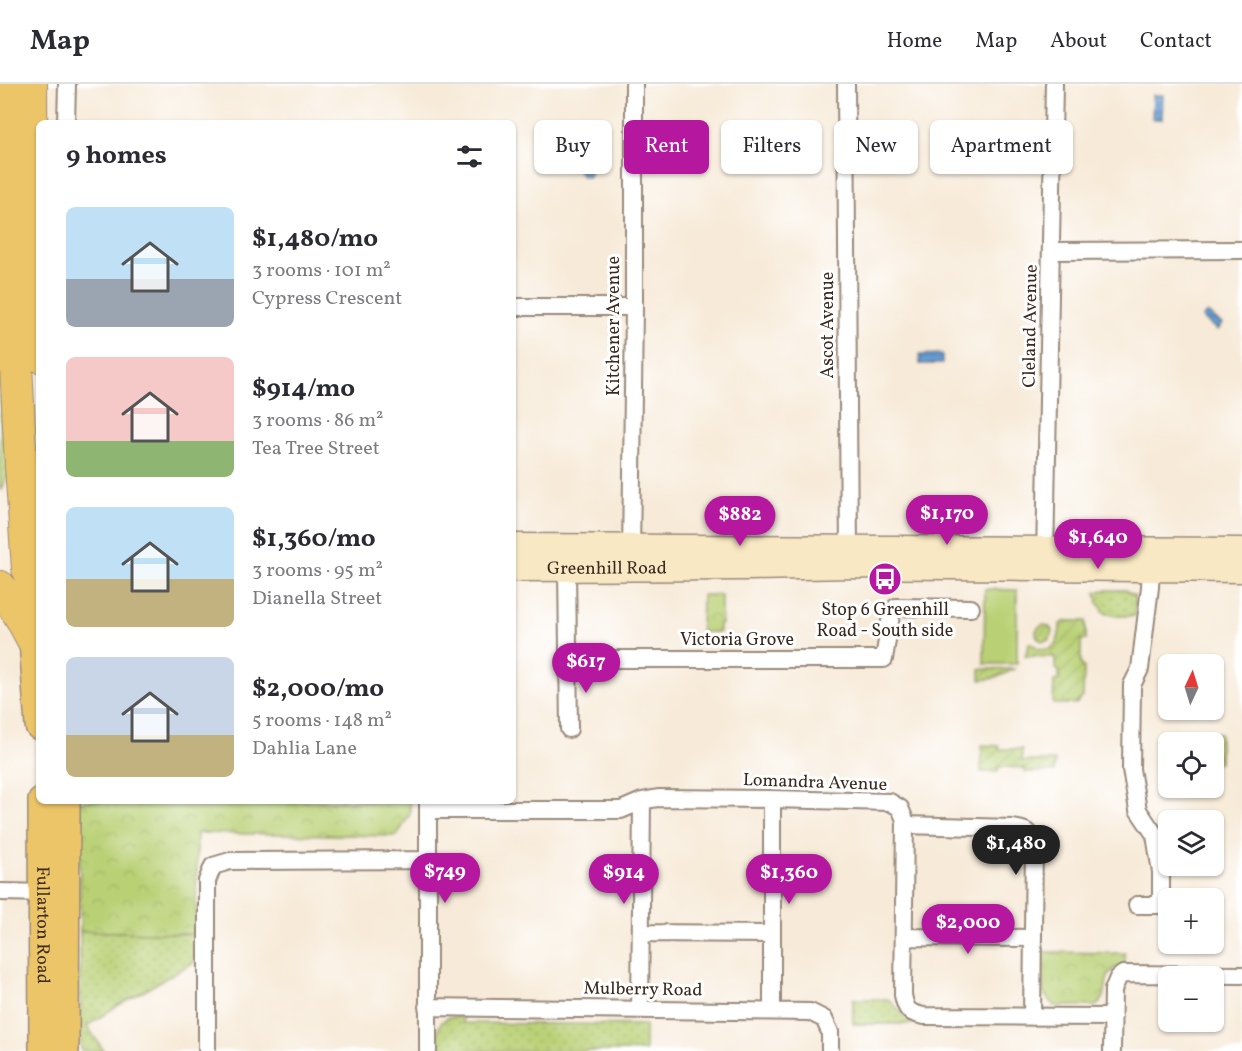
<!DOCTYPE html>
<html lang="en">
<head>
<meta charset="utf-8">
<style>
  :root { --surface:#fff; --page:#f2f2f3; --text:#2b2b33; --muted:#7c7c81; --line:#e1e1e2; --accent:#b5179e }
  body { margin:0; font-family:Vollkorn,serif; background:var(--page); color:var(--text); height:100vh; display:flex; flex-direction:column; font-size:22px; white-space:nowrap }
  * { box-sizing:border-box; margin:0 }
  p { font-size:20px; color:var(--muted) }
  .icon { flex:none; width:33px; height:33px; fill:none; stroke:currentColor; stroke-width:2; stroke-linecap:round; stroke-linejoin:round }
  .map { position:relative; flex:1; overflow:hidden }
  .panel { position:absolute; left:36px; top:36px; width:480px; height:684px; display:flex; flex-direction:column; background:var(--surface); border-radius:9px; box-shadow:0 2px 4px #0004 }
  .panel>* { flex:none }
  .guide { position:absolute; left:534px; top:36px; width:570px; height:54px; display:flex; gap:12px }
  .needle { width:39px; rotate:4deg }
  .controls { position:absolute; left:1158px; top:570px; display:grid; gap:12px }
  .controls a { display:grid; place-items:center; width:66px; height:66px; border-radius:9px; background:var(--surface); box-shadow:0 2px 4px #0004; font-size:30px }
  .price { position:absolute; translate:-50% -51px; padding:0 14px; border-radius:21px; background:var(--accent); color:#fff; font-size:20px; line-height:39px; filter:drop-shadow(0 2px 3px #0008) }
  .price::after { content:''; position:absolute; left:50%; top:36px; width:18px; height:14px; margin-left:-9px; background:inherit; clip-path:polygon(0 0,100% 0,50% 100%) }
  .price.current { background:#222; color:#fff }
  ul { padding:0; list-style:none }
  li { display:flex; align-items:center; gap:18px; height:150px; padding:0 30px }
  li span { display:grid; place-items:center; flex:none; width:168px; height:120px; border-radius:9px; color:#555 }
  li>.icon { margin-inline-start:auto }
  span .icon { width:72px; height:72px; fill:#fffc; stroke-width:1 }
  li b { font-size:26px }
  h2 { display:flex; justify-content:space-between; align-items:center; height:72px; padding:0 30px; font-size:26px }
  .pill { padding:0 21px; border-radius:9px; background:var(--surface); box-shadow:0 2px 4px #0004; font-size:21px; line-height:54px }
  .pill.current { background:var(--accent); color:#fff }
  header { display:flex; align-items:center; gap:36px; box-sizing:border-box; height:84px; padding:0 30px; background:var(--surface); border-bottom:2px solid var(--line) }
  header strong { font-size:28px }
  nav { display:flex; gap:33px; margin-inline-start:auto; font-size:21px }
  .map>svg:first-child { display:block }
  .grass { fill:url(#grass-dots); stroke:#7a7d49; stroke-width:1.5 }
  .park { fill:url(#park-crowns); stroke:#7a7d49; stroke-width:1.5 }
  .garden { fill:url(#garden-furrows); stroke:#7a7d49; stroke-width:1.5 }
  .pitch { fill:#b9d074; stroke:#7a7d49; stroke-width:1.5 }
  .water { fill:url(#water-rules); stroke:#50647a; stroke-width:1.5 }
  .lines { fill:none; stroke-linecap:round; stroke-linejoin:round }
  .street-casing { stroke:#998a7b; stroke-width:20 }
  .secondary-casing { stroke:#998a7b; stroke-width:27 }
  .primary-casing { stroke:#998a7b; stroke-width:30 }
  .highway-casing { stroke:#998a7b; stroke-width:34 }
  .street { stroke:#fff; stroke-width:16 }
  .secondary { stroke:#f8e8c3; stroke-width:24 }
  .primary { stroke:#edc569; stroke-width:27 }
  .highway { stroke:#edc569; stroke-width:32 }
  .labels { text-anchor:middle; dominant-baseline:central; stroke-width:6; stroke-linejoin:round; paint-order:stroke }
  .street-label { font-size:18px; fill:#3b2a1e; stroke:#fff }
  .poi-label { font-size:18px; fill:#3b2a1e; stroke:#fff }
</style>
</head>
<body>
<header>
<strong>Map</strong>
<nav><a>Home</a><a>Map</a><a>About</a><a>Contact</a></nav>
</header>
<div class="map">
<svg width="1242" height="967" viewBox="0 0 1242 967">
  <defs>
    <pattern id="grass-dots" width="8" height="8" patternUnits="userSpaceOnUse" patternTransform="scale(1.5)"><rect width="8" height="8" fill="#b9d074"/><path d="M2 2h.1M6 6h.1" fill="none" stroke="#a0b364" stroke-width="1.8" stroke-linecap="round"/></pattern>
    <pattern id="park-crowns" width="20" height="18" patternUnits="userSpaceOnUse" patternTransform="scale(1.5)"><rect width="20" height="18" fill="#b9d074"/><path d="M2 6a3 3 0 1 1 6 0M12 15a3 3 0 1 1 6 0" fill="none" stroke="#a0b364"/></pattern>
    <pattern id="garden-furrows" width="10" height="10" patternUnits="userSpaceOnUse" patternTransform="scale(1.5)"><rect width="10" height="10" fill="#b9d074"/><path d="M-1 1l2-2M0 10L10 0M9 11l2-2" fill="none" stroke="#a0b364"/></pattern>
    <pattern id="water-rules" width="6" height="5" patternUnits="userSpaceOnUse" patternTransform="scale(1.5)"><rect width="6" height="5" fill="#669fd5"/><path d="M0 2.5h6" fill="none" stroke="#5582ac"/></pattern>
  </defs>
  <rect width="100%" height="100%" fill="#fff"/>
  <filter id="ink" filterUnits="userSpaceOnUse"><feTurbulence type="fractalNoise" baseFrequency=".0167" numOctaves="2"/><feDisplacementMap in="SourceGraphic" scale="12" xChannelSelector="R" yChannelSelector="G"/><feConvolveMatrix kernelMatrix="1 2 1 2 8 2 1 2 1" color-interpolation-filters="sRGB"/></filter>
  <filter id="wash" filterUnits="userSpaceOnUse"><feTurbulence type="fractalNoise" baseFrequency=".008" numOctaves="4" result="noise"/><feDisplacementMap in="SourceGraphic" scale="24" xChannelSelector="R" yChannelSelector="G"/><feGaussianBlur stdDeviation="1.35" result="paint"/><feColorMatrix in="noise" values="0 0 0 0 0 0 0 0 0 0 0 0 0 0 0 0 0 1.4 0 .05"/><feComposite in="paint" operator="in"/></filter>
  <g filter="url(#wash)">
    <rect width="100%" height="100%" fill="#f7ead8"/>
    <!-- grass -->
    <path class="grass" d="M 1104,506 L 1125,506 L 1135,512 L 1135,532 L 1116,532 L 1105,529 L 1098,519 L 1096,508 Z
      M 80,847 L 196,850 L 196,877 L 117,922 L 87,942 L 104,967 L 81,967 Z
      M 853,915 L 888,915 L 913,940 L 853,940 Z
      M 449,933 L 463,933 L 463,939 L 645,941 L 645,967 L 452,967 L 437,962 C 437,949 436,939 449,933 Z"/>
    <!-- park -->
    <path class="park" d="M 0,177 L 11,386 L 0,407 Z
      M 702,511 L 721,511 L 721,540 L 719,540 L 719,548 L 701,548 Z
      M 79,717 L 410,717 L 410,730 L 397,752 L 197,749 L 196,850 L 80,847 Z
      M 1043,868 L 1125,869 L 1125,882 C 1122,883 1118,883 1115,884 C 1101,893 1111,912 1096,922 L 1054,922 L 1043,909 Z"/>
    <!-- garden -->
    <path class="garden" d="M 1066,537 L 1086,537 L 1086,556 L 1081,556 L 1081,580 L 1084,584 L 1083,613 L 1076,620 L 1053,620 L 1054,597 L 1059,596 L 1059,586 L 1055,585 L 1055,573 L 1025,572 L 1029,559 L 1031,559 C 1042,569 1056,568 1059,551 C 1060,547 1060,544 1060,540 Z
      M1036 549a8 8 0 1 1 16 0a8 8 0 1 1-16 0Z
      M 980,585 L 1014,585 C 1004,591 992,596 980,596 Z
      M 1202,649 L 1220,649 L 1220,678 L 1214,679 L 1214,658 L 1202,658 Z
      M 982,661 L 999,662 L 999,665 L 1022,665 L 1022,677 L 1055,677 L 1054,688 L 1025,688 L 1025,684 L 998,683 L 998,688 L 981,688 Z"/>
    <!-- pitch -->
    <path class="pitch" d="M 985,505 L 1017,506 L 1017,580 L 984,580 Z"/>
    <!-- water -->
    <path class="water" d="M 1153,11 L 1163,11 L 1162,35 L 1152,35 Z
      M 772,53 L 778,70 L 767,74 L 761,58 Z
      M 579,75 L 585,77 L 585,80 L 589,84 L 591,89 L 588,93 L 582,92 L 574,80 Z
      M 1207,229 L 1222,240 L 1217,246 L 1202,234 Z
      M 942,270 L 942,280 L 920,280 L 919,271 Z"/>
  </g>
  <g filter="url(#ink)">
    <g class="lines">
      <defs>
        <path id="street" d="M 846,0 L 849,473
          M 66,39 L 67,0
          M 1052,167 L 1242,166
          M 513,223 L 634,223
          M 631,473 L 634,223 L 634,0
          M 1045,476 L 1054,0
          M 567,485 L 569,645
          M 568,575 L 884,575 L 891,531 L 896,523 L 971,524
          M 428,726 L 621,726 L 642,717 L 658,714 L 772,715 L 890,718 L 900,724 L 905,736 L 903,911 C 906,926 908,929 924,932 L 1113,933
          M 905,741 L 1012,744 C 1026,746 1029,746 1034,761 L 1032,933
          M 0,808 L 50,809
          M 1137,821 L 1161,821 L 1161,788 L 1155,751 L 1138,726 L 1131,685 L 1132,601 L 1140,585 L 1150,503 L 1151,476
          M 641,849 L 772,850
          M 904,853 L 1033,854
          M 427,923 L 810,928 L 824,935 L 830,948 L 830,967
          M 640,926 L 642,717
          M 772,927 L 772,715
          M 207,967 L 207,797 L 213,782 L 230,777 L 427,776
          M 428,967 L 428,717
          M 1112,967 L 1113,906 L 1118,894 L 1123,890 L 1242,891"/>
        <g id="secondary">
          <path d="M 513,462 L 1242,466"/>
          <path id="s1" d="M 513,485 L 749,484 L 849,482 L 1242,486"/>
        </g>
        <g id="primary">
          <path d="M 28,485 L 39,642"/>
          <path id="s2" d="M 42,717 L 43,967"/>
          <path d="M 65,967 L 66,717"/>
        </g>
        <path id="highway" d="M 5,0 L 5,56 L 21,382 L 28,485
          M 31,0 L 32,188 L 39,272
          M 0,503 L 19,530 L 33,556"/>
      </defs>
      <!-- street casing -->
      <use href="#street" class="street-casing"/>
      <!-- secondary casing -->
      <use href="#secondary" class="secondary-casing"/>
      <!-- primary casing -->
      <use href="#primary" class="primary-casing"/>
      <!-- highway casing -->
      <use href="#highway" class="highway-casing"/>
      <!-- street -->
      <use href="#street" class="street"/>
      <!-- secondary -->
      <use href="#secondary" class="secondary"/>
      <!-- primary -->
      <use href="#primary" class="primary"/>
      <!-- highway -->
      <use href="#highway" class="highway"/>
    </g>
  </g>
  <!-- icons -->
  <defs>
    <symbol id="bus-disc" viewBox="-11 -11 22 22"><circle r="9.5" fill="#b5179e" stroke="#fff"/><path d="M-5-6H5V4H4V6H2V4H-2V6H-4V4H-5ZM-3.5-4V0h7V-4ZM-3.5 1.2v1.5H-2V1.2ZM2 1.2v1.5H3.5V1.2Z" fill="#fff"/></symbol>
  </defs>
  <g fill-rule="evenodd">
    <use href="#bus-disc" x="866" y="476" width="38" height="38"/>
  </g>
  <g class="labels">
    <!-- street labels -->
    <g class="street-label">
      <text transform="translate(828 241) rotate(-90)">Ascot Avenue</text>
      <text transform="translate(614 242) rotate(-90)">Kitchener Avenue</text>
      <text transform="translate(1031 242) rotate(-89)">Cleland Avenue</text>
      <text stroke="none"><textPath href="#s1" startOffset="94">Greenhill Road</textPath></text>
      <text x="737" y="556">Victoria Grove</text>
      <text transform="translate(815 699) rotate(2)">Lomandra Avenue</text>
      <text stroke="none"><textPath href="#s2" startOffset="124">Fullarton Road</textPath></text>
      <text transform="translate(643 906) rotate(1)">Mulberry Road</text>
    </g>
    <!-- poi labels -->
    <g class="poi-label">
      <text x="885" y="526">Stop 6 Greenhill<tspan x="885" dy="21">Road - South side</tspan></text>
    </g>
  </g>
</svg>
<div class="controls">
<a><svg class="needle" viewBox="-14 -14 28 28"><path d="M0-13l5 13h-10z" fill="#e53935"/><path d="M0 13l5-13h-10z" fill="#7c7c81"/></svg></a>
<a><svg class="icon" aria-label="locate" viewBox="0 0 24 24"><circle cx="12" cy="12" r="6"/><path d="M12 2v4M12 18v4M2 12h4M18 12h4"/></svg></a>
<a><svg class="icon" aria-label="layers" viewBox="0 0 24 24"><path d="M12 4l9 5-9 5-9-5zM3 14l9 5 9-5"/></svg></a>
<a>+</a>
<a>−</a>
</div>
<b class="price" style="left:947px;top:462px">$1,170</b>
<b class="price" style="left:740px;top:463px">$882</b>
<b class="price" style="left:1098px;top:486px">$1,640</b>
<b class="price" style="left:586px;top:610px">$617</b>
<b class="price current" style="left:1016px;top:792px">$1,480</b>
<b class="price" style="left:445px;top:820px">$749</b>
<b class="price" style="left:624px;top:821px">$914</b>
<b class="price" style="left:789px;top:821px">$1,360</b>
<b class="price" style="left:968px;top:871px">$2,000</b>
<div class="guide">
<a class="pill">Buy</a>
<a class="pill current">Rent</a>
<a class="pill">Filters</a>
<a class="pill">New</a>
<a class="pill">Apartment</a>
</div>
<section class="panel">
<h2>9 homes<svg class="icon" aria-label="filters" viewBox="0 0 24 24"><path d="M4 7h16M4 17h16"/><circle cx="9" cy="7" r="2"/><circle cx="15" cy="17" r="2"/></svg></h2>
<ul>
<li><span style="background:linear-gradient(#bfe0f5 60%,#9aa5b1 0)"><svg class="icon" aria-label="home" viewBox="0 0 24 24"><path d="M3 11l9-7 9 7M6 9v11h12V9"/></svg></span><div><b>$1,480/mo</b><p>3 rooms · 101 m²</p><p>Cypress Crescent</p></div></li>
<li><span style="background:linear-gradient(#f6c9c9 70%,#8fb573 0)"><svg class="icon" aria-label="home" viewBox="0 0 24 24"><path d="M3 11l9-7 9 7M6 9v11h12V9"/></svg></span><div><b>$914/mo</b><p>3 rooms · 86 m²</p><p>Tea Tree Street</p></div></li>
<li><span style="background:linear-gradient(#bfe0f5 60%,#c2b280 0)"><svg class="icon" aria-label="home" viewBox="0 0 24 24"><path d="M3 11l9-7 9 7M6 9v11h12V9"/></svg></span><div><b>$1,360/mo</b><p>3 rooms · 95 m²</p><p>Dianella Street</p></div></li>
<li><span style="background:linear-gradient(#c9d6e8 65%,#c2b280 0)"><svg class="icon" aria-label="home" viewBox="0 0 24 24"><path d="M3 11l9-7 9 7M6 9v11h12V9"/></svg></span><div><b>$2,000/mo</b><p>5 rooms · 148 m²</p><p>Dahlia Lane</p></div></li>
</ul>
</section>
</div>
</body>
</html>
